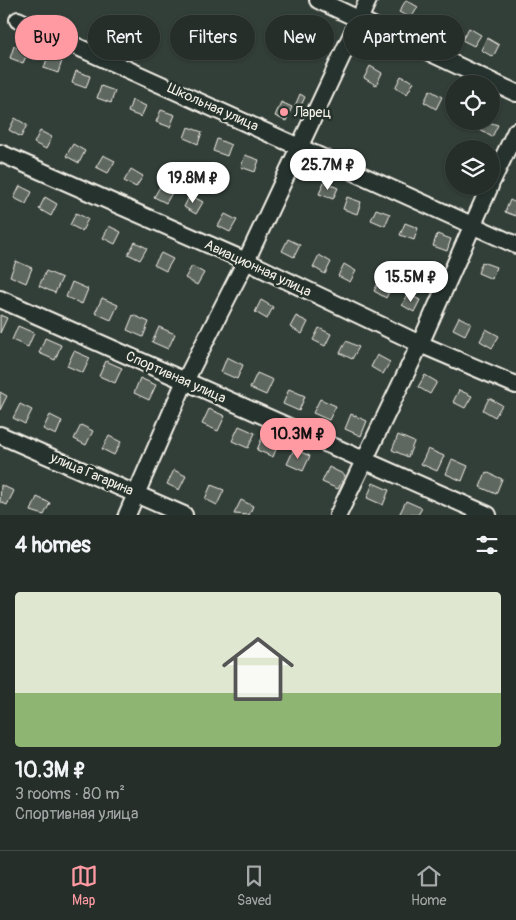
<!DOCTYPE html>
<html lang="en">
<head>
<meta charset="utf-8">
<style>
  :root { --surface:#262e2a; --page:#2e3632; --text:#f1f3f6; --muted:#a4a8a8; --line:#424a47; --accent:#ff9aa2 }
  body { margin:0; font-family:Pangolin,sans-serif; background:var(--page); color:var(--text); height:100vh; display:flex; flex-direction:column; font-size:19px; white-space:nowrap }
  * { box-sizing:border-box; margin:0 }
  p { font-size:16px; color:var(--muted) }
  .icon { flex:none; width:28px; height:28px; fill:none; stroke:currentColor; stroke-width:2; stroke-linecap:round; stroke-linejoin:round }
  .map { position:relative; height:515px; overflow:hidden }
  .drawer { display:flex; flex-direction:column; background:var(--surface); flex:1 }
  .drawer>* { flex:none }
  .guide { position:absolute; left:15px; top:15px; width:486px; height:45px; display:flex; gap:10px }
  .buttons { position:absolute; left:445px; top:75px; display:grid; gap:10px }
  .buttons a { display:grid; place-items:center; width:55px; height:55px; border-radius:50%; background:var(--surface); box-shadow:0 1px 4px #0004,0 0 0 1px var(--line); font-size:25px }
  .price { position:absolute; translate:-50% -42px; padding:0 11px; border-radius:18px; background:#fff; color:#222; font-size:16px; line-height:32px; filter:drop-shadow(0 1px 2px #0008) }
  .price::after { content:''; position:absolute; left:50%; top:30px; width:15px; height:11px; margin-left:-8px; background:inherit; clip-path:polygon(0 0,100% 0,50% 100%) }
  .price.current { background:var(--accent); color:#111 }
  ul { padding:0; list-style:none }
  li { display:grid; align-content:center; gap:10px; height:265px; padding:0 15px }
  li span { display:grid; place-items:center; height:155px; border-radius:5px; color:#555 }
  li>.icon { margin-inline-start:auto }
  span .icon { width:90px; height:90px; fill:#fffc; stroke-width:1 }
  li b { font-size:21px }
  h2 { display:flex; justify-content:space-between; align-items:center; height:60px; padding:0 15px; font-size:21px }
  .chip { padding:0 18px; border-radius:22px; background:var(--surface); box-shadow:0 1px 4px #0004,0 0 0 1px var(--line); font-size:18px; line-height:45px }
  .chip.current { background:var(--accent); color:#111 }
  .tab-bar { display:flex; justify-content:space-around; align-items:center; height:70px; border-top:1px solid var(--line); background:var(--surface); font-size:14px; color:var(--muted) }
  .tab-bar a { display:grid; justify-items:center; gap:2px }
  .tab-bar .current { color:var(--accent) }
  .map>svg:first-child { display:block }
  .building { fill:#5f6861; stroke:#f4f1e8 }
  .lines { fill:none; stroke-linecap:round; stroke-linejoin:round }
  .minor-casing { stroke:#f4f1e8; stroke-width:20 }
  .minor { stroke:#26332d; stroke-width:16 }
  .poi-dot { fill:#ff9aa2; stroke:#26332d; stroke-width:2 }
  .labels { text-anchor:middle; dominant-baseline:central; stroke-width:5; stroke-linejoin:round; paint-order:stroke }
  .street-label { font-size:14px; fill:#f4f1e8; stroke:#26332d }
  .poi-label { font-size:14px; fill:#f4f1e8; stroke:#26332d; text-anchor:start }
</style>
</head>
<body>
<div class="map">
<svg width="516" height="515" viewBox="0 0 516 515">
  <rect width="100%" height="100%" fill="#323e38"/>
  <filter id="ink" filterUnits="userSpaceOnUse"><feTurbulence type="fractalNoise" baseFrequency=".02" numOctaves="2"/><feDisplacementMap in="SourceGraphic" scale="10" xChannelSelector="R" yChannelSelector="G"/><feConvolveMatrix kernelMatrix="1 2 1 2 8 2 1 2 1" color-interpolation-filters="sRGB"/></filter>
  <g filter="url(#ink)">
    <!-- building -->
    <path class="building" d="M 406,0 L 418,7 L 411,18 L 399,12 Z
      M 437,16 L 449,22 L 443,34 L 430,28 Z
      M 274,18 L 286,24 L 279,36 L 267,30 Z
      M 469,28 L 481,35 L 474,46 L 462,40 Z
      M 303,30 L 315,36 L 309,48 L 297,42 Z
      M 487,38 L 499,45 L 493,57 L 481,50 Z
      M 14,46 L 28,52 L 23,63 L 10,58 Z
      M 48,56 L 62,61 L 58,73 L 44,68 Z
      M 370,66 L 382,73 L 376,85 L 364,78 Z
      M 76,71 L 90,76 L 86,88 L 72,83 Z
      M 401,76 L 414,82 L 407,94 L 395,88 Z
      M 101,86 L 115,91 L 111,103 L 97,98 Z
      M 430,90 L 442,97 L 436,109 L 424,102 Z
      M 300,94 L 305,97 L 300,108 L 295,106 Z
      M 132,100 L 146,106 L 141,117 L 128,112 Z
      M 281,102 L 292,107 L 286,121 L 275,116 Z
      M 161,110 L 175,115 L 170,127 L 156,122 Z
      M 15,118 L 27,125 L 21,137 L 9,130 Z
      M 485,121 L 498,125 L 492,137 L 480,130 Z
      M 188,127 L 202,132 L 198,144 L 184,138 Z
      M 40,131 L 52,137 L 46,149 L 34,143 Z
      M 217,139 L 231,145 L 227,156 L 213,151 Z
      M 73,144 L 85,151 L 79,163 L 66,156 Z
      M 103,155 L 115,161 L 108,173 L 96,167 Z
      M 245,155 L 259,160 L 255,172 L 241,167 Z
      M 131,169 L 143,176 L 136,187 L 124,181 Z
      M 324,182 L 338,188 L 333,199 L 319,194 Z
      M 161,185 L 173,191 L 166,203 L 154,197 Z
      M 20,186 L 32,192 L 26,204 L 14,198 Z
      M 190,195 L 203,202 L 196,214 L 184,207 Z
      M 45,197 L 57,204 L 51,216 L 39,209 Z
      M 347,197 L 361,202 L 357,214 L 343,209 Z
      M 510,200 L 516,203 L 516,216 L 505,212 Z
      M 376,209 L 390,214 L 385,226 L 371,220 Z
      M 76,213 L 88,219 L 82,231 L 70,225 Z
      M 225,214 L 237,220 L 230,232 L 218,226 Z
      M 405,223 L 418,228 L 414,240 L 400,235 Z
      M 109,226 L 121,232 L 115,244 L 103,238 Z
      M 437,234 L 451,239 L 447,251 L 433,246 Z
      M 288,239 L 300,245 L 294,257 L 282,251 Z
      M 135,242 L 147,248 L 140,260 L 128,254 Z
      M 161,253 L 173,259 L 166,271 L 154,265 Z
      M 319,255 L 331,262 L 325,274 L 313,267 Z
      M 16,261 L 32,268 L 26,283 L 10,276 Z
      M 482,262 L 496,267 L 492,279 L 478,273 Z
      M 344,264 L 356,271 L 350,282 L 338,276 Z
      M 192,266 L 204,273 L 197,285 L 185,278 Z
      M 46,271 L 62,278 L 55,293 L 39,286 Z
      M 380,279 L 392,286 L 386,298 L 374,291 Z
      M 72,282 L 88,289 L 82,304 L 66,297 Z
      M 408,294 L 420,300 L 414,312 L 402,305 Z
      M 102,298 L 118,305 L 111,320 L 95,313 Z
      M 261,300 L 273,307 L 267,319 L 255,312 Z
      M 0,315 L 7,318 L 0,333 Z
      M 133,315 L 149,322 L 143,337 L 127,330 Z
      M 296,316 L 308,322 L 302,334 L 290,327 Z
      M 459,317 L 471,323 L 465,335 L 453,329 Z
      M 18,326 L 34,333 L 28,347 L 12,340 Z
      M 159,327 L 175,334 L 168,349 L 152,342 Z
      M 319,328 L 331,334 L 325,346 L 313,340 Z
      M 486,329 L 499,336 L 492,348 L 480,341 Z
      M 45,338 L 61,345 L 55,360 L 39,353 Z
      M 346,341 L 359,347 L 352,359 L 340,353 Z
      M 74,351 L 90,358 L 83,373 L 67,366 Z
      M 377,355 L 390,362 L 383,374 L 371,367 Z
      M 227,357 L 243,365 L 237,379 L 221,372 Z
      M 106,361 L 122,368 L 115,383 L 99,376 Z
      M 257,373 L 273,380 L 266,395 L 250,388 Z
      M 425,375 L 437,382 L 430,394 L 418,387 Z
      M 140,378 L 156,385 L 149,400 L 134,393 Z
      M 289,389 L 305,396 L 299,411 L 283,404 Z
      M 459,390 L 472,396 L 465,408 L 453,402 Z
      M 0,392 L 7,396 L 0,410 Z
      M 489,398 L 502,405 L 495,417 L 483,410 Z
      M 320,399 L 336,406 L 329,420 L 313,413 Z
      M 20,404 L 32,410 L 25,424 L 13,418 Z
      M 209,409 L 225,416 L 218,431 L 202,424 Z
      M 351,414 L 367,421 L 361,436 L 345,429 Z
      M 50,415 L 62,421 L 56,435 L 43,429 Z
      M 81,425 L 93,431 L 86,445 L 74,439 Z
      M 239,426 L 255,433 L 248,448 L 232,441 Z
      M 263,435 L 279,442 L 273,457 L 257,450 Z
      M 398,435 L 414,442 L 408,457 L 392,450 Z
      M 109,436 L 121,442 L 114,455 L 102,449 Z
      M 294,449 L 310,456 L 303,471 L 287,464 Z
      M 428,449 L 444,456 L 437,471 L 421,464 Z
      M 452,459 L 468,466 L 462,481 L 446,474 Z
      M 329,467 L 345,475 L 338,489 L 322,482 Z
      M 174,470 L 186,476 L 179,490 L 167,484 Z
      M 486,472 L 502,479 L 496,494 L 480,487 Z
      M 373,483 L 389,490 L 383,505 L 367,498 Z
      M 1,485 L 14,491 L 7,505 L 0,502 Z
      M 211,485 L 224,490 L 217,505 L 205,499 Z
      M 37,497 L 50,503 L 44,515 L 31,511 Z
      M 241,500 L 253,506 L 249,515 L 234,514 Z
      M 406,501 L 422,508 L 418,515 L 399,515 Z"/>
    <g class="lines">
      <defs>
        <path id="minor" d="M 318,0 L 516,93
          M 18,20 L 516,245
          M 0,153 L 246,261 L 420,344 L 516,385
          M 491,183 L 516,131
          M 0,299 L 488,515
          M 0,435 L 184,515
          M 127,515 L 185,381 L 246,261 L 368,0
          M 338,515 L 420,344 L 490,186"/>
      </defs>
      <!-- minor casing -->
      <use href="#minor" class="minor-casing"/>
      <!-- minor -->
      <use href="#minor" class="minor"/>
    </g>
  </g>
  <!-- markers -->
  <circle class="poi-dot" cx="284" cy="112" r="5"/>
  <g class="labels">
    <!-- street labels -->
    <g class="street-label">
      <text transform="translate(213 107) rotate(24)">Школьная улица</text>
      <text transform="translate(258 268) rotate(25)">Авиационная улица</text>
      <text transform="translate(176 377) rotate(24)">Спортивная улица</text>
      <text transform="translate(92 474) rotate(23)">улица Гагарина</text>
    </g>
    <!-- poi labels -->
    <g class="poi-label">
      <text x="294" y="112">Ларец</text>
    </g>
  </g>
</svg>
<div class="buttons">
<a><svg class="icon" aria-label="locate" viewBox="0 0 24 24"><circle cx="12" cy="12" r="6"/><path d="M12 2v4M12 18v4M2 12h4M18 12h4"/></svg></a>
<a><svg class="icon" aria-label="layers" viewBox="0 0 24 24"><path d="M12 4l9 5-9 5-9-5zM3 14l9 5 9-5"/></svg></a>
</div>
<b class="price" style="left:328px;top:191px">25.7M ₽</b>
<b class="price" style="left:193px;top:204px">19.8M ₽</b>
<b class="price" style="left:411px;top:303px">15.5M ₽</b>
<b class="price current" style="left:298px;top:460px">10.3M ₽</b>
<div class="guide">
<a class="chip current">Buy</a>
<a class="chip">Rent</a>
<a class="chip">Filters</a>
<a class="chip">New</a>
<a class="chip">Apartment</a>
</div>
</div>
<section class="drawer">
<h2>4 homes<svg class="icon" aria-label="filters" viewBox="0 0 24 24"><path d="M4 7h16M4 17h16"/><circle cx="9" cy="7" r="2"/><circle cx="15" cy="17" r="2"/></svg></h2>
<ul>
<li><span style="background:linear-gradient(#dfe7d0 65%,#8fb573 0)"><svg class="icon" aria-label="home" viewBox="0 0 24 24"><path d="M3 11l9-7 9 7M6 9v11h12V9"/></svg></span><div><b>10.3M ₽</b><p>3 rooms · 80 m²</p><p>Спортивная улица</p></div></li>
</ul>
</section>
<nav class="tab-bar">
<a class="current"><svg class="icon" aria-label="map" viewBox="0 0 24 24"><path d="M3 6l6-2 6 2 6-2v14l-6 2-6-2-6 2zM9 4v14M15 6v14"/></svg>Map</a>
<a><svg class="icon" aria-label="saved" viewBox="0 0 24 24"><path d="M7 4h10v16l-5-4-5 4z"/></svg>Saved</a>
<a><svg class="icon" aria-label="home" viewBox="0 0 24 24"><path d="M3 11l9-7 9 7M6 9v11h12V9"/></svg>Home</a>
</nav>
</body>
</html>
